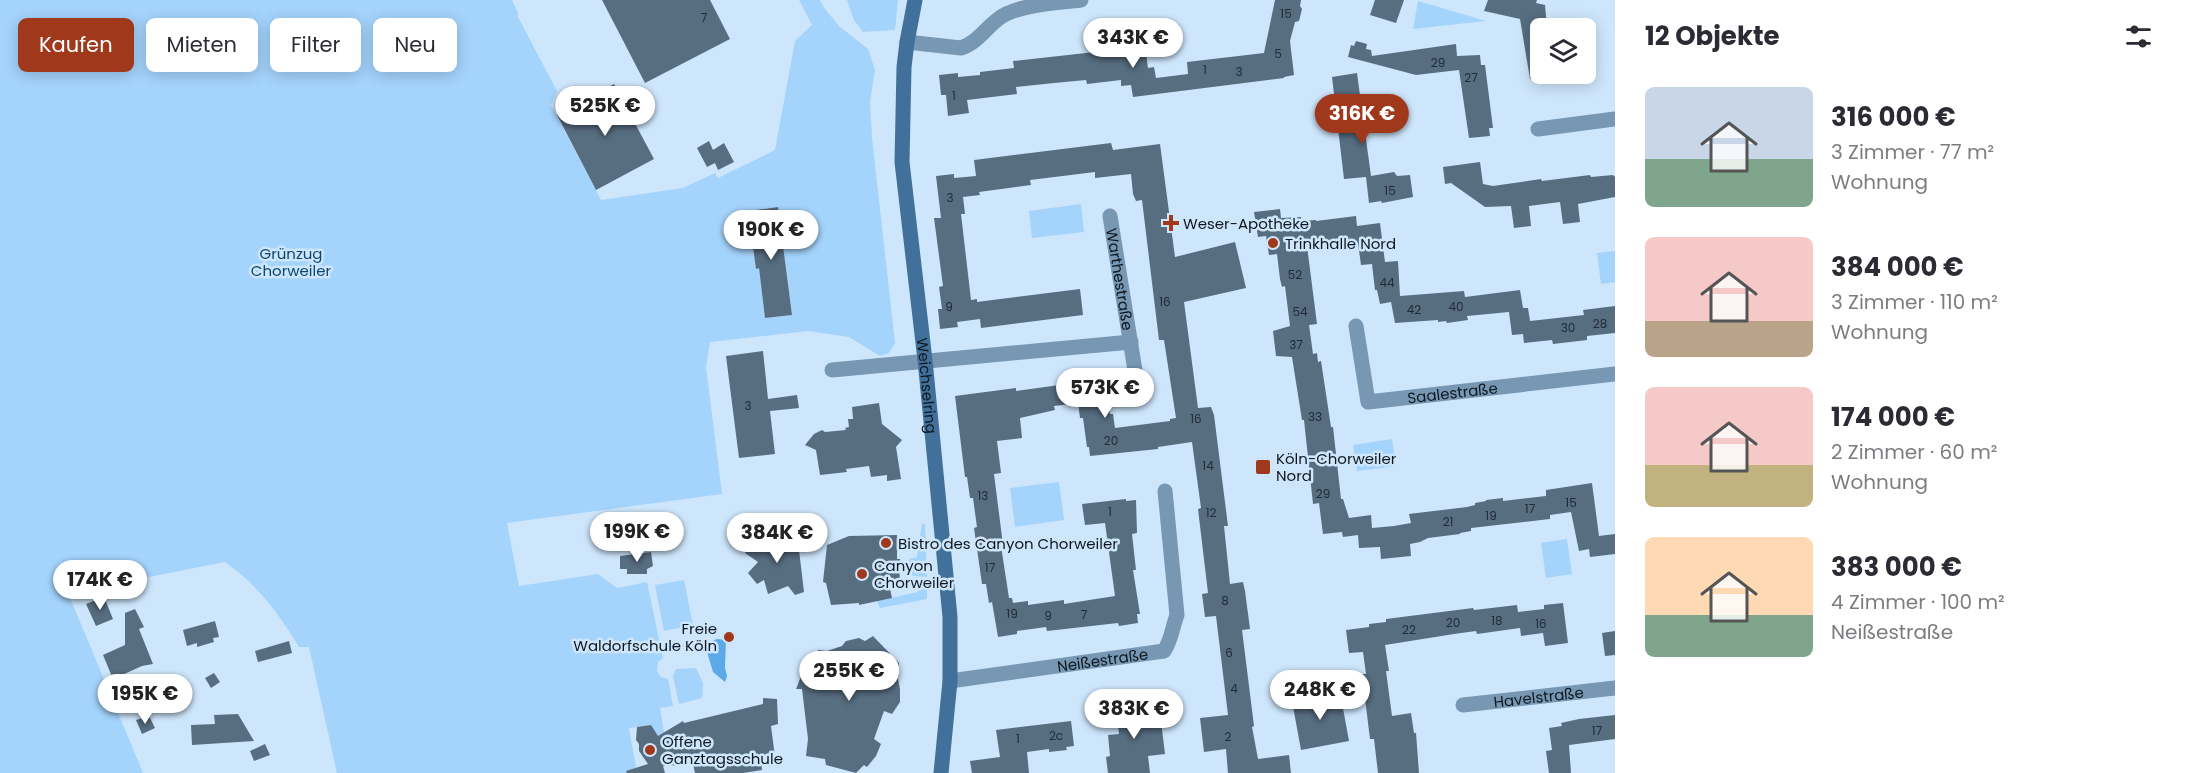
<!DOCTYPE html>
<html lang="de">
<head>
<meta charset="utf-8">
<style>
  :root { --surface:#fff; --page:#f2f2f3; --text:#2b2b33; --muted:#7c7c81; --accent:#a0381c }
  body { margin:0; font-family:Poppins,sans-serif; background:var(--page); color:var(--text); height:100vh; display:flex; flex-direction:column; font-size:22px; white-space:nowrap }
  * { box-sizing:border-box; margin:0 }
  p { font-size:20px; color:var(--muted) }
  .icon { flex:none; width:33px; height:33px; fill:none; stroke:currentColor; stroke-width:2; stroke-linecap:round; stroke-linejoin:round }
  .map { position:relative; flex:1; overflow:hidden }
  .panel { display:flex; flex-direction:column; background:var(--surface); width:570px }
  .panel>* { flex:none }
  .banner { position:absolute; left:18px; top:18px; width:570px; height:54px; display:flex; gap:12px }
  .buttons { position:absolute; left:1530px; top:18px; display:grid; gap:12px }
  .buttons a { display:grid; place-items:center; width:66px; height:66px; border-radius:9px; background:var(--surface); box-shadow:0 3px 15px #0003; font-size:30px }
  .price { position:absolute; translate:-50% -51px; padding:0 14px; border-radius:21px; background:#fff; color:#222; font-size:20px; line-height:39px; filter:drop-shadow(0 2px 3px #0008) }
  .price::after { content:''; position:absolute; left:50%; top:36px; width:18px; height:14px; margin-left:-9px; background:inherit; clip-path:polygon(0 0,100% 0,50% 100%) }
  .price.current { background:var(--accent); color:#fff }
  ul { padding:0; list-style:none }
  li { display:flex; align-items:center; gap:18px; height:150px; padding:0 30px }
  li span { display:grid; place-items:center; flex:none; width:168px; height:120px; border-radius:9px; color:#555 }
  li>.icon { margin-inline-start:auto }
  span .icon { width:72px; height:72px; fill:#fffc; stroke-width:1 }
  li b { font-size:26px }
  h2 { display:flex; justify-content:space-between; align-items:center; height:72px; padding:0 30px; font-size:26px }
  .tag { padding:0 21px; border-radius:9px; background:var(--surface); box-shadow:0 3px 15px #0003; font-size:21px; line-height:54px }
  .tag.current { background:var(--accent); color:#fff }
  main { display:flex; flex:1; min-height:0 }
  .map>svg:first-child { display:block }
  .green { fill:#a4d3fc; fill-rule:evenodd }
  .water { fill:#5ba9e9 }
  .building { fill:#576d80 }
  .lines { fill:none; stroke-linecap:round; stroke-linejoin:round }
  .street { stroke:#7797b3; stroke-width:15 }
  .secondary { stroke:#41719a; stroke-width:15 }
  .poi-dot { fill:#a0381c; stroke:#cee6fc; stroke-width:2 }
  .labels { text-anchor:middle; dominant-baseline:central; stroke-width:5; stroke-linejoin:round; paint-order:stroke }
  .number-label { font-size:12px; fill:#212c37 }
  .poi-label { font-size:15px; fill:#0f171f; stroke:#cee6fc; text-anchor:start }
  .park-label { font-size:15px; fill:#0a4670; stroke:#cee6fc }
  .street-label { font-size:15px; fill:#0f171f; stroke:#cee6fc }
</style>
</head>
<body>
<main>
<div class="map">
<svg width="1615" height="773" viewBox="0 0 1615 773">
  <rect width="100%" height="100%" fill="#cee6fc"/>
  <!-- green -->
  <path class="green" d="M 0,0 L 512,0 L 518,13 L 518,17 L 557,91 L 551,105 L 601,200 L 683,188 L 715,173 L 718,178 L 775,150 L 795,41 L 812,25 L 799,0 L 820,0 L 825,9 L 839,26 L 868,49 L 875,70 L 870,102 L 872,138 L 895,343 L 889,353 L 880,356 L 849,337 L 808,331 L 710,342 L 706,367 L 722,494 L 507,523 L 519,586 L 598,574 L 617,588 L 647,582 L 663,658 L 658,662 L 657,671 L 661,677 L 668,679 L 673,706 L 660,708 L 665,738 L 659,742 L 651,725 L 629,728 C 631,744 635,757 637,773 L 337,773 L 309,647 L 299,647 C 280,615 256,583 225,562 L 68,593 L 143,773 L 0,773 ZM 778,207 L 792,315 L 765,318 L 759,268 L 756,268 L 748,211 Z
    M 847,0 L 898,0 L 895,30 L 863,32 L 854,20 Z
    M 1418,1 L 1486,21 L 1413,29 Z
    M 1081,204 L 1084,232 L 1032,238 L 1029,211 Z
    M 1615,251 L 1615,282 L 1601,284 L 1597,253 Z
    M 1392,439 L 1396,466 L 1357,471 L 1353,445 Z
    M 1059,482 L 1064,520 L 1015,527 L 1010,488 Z
    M 922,524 L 925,524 L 927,577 L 913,576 L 911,573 L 909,559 L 917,557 Z
    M 1567,539 L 1572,574 L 1546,578 L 1541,543 Z
    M 684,580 L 693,625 L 664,631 L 655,585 Z
    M 927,588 L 927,599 L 880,608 L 877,601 L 918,592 L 919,589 Z
    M 696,668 L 703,683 L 702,698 L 679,704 L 673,676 L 676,669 Z"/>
  <!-- water -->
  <path class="water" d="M 717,639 L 726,640 L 725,668 L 727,676 L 725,682 L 713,672 L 707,652 L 712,641 Z"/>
  <!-- building -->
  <path class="building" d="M 602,0 L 710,0 L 730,39 L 645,83 Z
    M 1275,0 L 1301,0 L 1300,6 L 1302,9 L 1299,21 L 1295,22 L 1290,41 L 1294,75 L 1284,77 L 1284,78 L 1133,97 L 1131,85 L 1121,86 L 1121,80 L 1087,84 L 1086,80 L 1054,83 L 1016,87 L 1017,94 L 967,100 L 969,113 L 948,116 L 946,95 L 941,95 L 939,75 L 958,73 L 958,77 L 980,75 L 980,72 L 1014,68 L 1013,61 L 1104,51 L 1104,55 L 1117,53 L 1118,57 L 1146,53 L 1148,68 L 1154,67 L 1156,78 L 1188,74 L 1187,62 L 1264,53 Z
    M 1375,0 L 1404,0 L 1396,23 L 1370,15 Z
    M 1488,0 L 1537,0 L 1536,3 L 1545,5 L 1547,28 L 1540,28 L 1540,77 L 1530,79 L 1520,19 L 1484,11 Z
    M 1356,41 L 1367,44 L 1366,49 L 1371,50 L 1372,56 L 1456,44 L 1457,56 L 1480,55 L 1481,65 L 1485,65 L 1493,128 L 1489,128 L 1490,136 L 1469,138 L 1459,70 L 1416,75 L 1348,57 L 1351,45 L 1354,46 Z
    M 1357,73 L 1371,176 L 1394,172 L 1397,176 L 1410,175 L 1413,197 L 1382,203 L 1381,201 L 1369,203 L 1366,177 L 1344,179 L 1332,77 Z
    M 614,84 L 654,159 L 596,190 L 557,115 Z
    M 709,141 L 713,150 L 724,143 L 734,162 L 718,170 L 715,163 L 707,167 L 697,148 Z
    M 1111,143 L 1113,150 L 1160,144 L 1175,257 L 1235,242 L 1246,288 L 1184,302 L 1198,408 L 1211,407 L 1214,415 L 1228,526 L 1224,526 L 1230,584 L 1243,582 L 1245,591 L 1250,629 L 1242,630 L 1254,726 L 1252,727 L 1258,759 L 1289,755 L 1291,773 L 1228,773 L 1226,749 L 1204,752 L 1200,718 L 1228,715 L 1216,616 L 1205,617 L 1202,594 L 1208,593 L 1198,509 L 1201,508 L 1192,442 L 1158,447 L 1158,449 L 1090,456 L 1089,447 L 1087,447 L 1083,418 L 1080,418 L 1078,403 L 1054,406 L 1055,410 L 1020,418 L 1022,438 L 997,441 L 1001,473 L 994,474 L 1003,545 L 1001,546 L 1009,598 L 1012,598 L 1013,603 L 1028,601 L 1028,605 L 1064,600 L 1064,604 L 1115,596 L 1105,523 L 1085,525 L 1082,504 L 1126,499 L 1126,501 L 1136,500 L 1137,533 L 1132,534 L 1136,570 L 1133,570 L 1140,614 L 1137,614 L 1138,623 L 1119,626 L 1118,623 L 1047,631 L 1046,627 L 1017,631 L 1017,634 L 998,637 L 992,602 L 989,603 L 986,584 L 982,584 L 974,528 L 977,527 L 973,498 L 970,498 L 967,477 L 965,477 L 955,396 L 1016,388 L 1016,391 L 1096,380 L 1096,382 L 1105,380 L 1110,414 L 1113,414 L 1115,428 L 1170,421 L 1170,419 L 1176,418 L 1164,340 L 1159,340 L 1142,200 L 1136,201 L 1133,194 L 1131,174 L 1095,178 L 1095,172 L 1030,180 L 1031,185 L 979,192 L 980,195 L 963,197 L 965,214 L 961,214 L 971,300 L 977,299 L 977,302 L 1080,289 L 1083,315 L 981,328 L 980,319 L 957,322 L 958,327 L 940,329 L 938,309 L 942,309 L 939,287 L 943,286 L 934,218 L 941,218 L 936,176 L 954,174 L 954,178 L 976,176 L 974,160 Z
    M 1480,162 L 1483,184 L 1493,186 L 1541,179 L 1542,181 L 1590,175 L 1591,177 L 1613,175 L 1615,177 L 1615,197 L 1578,204 L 1580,222 L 1563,224 L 1560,202 L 1529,206 L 1531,226 L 1514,228 L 1511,206 L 1485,207 L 1451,183 L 1445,184 L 1443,167 Z
    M 778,207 L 792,315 L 765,318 L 759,268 L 756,269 L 748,211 Z
    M 1280,209 L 1281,218 L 1301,217 L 1301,221 L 1316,220 L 1316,221 L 1356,216 L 1357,226 L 1380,223 L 1385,262 L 1398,261 L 1400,296 L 1464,291 L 1465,297 L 1520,290 L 1523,308 L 1528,308 L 1530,321 L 1584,315 L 1583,310 L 1615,306 L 1615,333 L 1587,336 L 1587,340 L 1553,344 L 1552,340 L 1524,343 L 1523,334 L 1512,335 L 1509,312 L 1467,316 L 1468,320 L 1447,323 L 1446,321 L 1438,322 L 1438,320 L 1395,323 L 1391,302 L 1380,304 L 1377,290 L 1375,290 L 1372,264 L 1361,265 L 1358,243 L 1328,246 L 1328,244 L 1307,246 L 1317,324 L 1309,325 L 1313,354 L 1317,353 L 1318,362 L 1321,361 L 1331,427 L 1333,427 L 1341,499 L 1343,499 L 1349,518 L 1371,515 L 1372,528 L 1394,526 L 1411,523 L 1409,514 L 1467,507 L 1475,505 L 1475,503 L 1486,501 L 1486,500 L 1503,498 L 1503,501 L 1546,496 L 1546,490 L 1592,483 L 1599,536 L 1615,534 L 1615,554 L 1590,557 L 1589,549 L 1579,551 L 1571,512 L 1550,515 L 1550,519 L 1471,528 L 1471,531 L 1460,533 L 1460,534 L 1428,538 L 1420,542 L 1410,544 L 1411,556 L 1381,559 L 1380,547 L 1359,548 L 1358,535 L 1343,537 L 1342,532 L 1323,534 L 1319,503 L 1313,504 L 1304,420 L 1302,420 L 1292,357 L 1276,356 L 1273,331 L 1290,326 L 1285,286 L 1282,287 L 1280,279 L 1277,254 L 1269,255 L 1266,236 L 1258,237 L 1254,212 Z
    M 763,351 L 768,399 L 797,395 L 799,408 L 770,411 L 775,454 L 739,458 L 726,356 Z
    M 879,403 L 882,424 L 902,440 L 896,447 L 901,479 L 887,481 L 887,475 L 871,477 L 869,466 L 846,469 L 847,472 L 820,475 L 816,450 L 805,445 L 814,434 L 822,430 L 825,432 L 846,430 L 845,428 L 849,427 L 848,419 L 853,419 L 852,407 Z
    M 797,533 L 804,592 L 795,595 L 788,586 L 768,594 L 764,580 L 757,584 L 748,573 L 758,562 L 745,553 L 750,540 L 775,543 L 776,536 Z
    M 897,535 L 897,559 L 900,559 L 902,569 L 899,570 L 900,578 L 888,580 L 892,598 L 859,605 L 859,603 L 831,605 L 826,583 L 823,582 L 827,545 L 849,536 Z
    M 651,552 L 653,566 L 647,569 L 647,574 L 627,574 L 627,569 L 620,569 L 620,556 Z
    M 104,597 L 113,619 L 96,626 L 86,604 Z
    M 1563,603 L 1568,643 L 1545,646 L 1543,633 L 1521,636 L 1520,628 L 1477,634 L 1476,631 L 1454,634 L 1385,645 L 1389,671 L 1386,671 L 1392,716 L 1411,713 L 1414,733 L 1416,733 L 1419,773 L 1378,773 L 1374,739 L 1370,739 L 1362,674 L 1366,674 L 1363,652 L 1349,653 L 1346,630 L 1369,627 L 1369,624 L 1386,622 L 1386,619 L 1473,608 L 1474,610 L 1517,605 L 1518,612 L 1544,609 L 1544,605 Z
    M 135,609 L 144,627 L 139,629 L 153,664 L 142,666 L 113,679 L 103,655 L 125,645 L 125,613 Z
    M 215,621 L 219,637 L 213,638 L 214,642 L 197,647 L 197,643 L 187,646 L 183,630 Z
    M 1615,631 L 1615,655 L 1605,656 L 1602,633 Z
    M 873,636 L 899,663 L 898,679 L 900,689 L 900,702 L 892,714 L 884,711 L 874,739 L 881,744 L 876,756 L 867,767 L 864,765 L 856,773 L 826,765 L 825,759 L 806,756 L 808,739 L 802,689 L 796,689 L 806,664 L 814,653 L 818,653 L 818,650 L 827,651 L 842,646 L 846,641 L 859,638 L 865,641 Z
    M 289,641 L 292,653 L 258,662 L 255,651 Z
    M 214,673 L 220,682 L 211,688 L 205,678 Z
    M 1340,692 L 1349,741 L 1301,750 L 1292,701 Z
    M 763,698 L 777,699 L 778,724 L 771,726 L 775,757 L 761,762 L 762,770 L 743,773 L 695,773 L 693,764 L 663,766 L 665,773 L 627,773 L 626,771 L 648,764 L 639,751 L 639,744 L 636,740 L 637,727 L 651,725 L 658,736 L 683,721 L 684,723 L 763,704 Z
    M 1136,701 L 1138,716 L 1160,713 L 1165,754 L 1148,756 L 1150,773 L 1108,773 L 1106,757 L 1110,756 L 1108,735 L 1119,734 L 1115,703 Z
    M 238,714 L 254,741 L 192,745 L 191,725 L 215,724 L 214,715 Z
    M 1615,715 L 1615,739 L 1569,745 L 1571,773 L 1549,773 L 1546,751 L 1552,750 L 1549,728 L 1562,726 L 1561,723 L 1579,719 Z
    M 149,716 L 155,728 L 142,734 L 136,720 Z
    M 1071,721 L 1074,746 L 1066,747 L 1067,750 L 1049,752 L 1049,749 L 1027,752 L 1029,773 L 972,773 L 970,761 L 1000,757 L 996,730 Z
    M 265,744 L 270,755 L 254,761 L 250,751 Z"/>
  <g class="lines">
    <!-- street -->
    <g class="street">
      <path d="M 907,42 L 961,48 C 980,42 989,22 1006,14 C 1027,4 1059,3 1081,0"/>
      <path d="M 1538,129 L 1615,119"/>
      <path id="s1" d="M 1110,216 L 1138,389"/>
      <path id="s2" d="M 1356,326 L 1368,402 L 1615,374"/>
      <path d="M 832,370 L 1131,342"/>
      <path id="s3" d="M 950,681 L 1164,651 C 1172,639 1172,628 1177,615 L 1165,491"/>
      <path id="s4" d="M 1463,705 L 1615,688"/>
    </g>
    <!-- secondary -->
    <path class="secondary" id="s5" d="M 915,0 L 907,42 L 904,67 L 902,162 L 925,360 L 950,617 L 950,681 L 941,773"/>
  </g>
  <!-- markers -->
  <g class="poi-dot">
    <path d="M1168 214h6v6h6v6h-6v6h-6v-6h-6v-6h6z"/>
    <circle cx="1273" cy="243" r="6"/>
    <rect x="1255" y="459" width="16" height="16" rx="3"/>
    <circle cx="886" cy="543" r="6"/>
    <circle cx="862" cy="574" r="6"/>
    <circle cx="729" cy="637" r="6"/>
    <circle cx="650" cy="750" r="6"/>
  </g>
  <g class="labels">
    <!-- number labels -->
    <g class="number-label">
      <text x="1286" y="13">15</text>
      <text x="704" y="17">7</text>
      <text x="1278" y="53">5</text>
      <text x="1438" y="62">29</text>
      <text x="1205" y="69">1</text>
      <text x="1239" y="71">3</text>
      <text x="1471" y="77">27</text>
      <text x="954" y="95">1</text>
      <text x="1390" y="190">15</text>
      <text x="950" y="197">3</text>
      <text x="1295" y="274">52</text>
      <text x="1387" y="282">44</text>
      <text x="1165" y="301">16</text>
      <text x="949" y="306">9</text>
      <text x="1456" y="306">40</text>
      <text x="1414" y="309">42</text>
      <text x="1300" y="311">54</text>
      <text x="1600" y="323">28</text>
      <text x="1568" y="327">30</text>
      <text x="1296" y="344">37</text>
      <text x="748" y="405">3</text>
      <text x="1315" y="416">33</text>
      <text x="1196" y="418">16</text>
      <text x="1111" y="440">20</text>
      <text x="1208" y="465">14</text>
      <text x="1323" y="493">29</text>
      <text x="983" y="495">13</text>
      <text x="1571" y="502">15</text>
      <text x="1530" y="508">17</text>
      <text x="1110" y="511">1</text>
      <text x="1211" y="512">12</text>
      <text x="1491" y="515">19</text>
      <text x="1448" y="521">21</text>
      <text x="990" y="567">17</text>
      <text x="1225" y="600">8</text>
      <text x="1012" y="613">19</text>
      <text x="1084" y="614">7</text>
      <text x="1048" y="615">9</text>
      <text x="1497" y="620">18</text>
      <text x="1453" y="622">20</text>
      <text x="1541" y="623">16</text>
      <text x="1409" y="629">22</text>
      <text x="1229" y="652">6</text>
      <text x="1234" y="688">4</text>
      <text x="1597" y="730">17</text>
      <text x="1056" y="735">2c</text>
      <text x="1228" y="736">2</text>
      <text x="1018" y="738">1</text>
    </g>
    <!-- poi labels -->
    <g class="poi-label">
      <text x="1183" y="223">Weser-Apotheke</text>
      <text x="1285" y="243">Trinkhalle Nord</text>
      <text x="1276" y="458">Köln-Chorweiler<tspan x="1276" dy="17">Nord</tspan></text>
      <text x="898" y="543">Bistro des Canyon Chorweiler</text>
      <text x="874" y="565">Canyon<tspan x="874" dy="17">Chorweiler</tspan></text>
      <text x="717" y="628" text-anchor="end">Freie<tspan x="717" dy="17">Waldorfschule Köln</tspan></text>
      <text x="662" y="741">Offene<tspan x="662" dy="17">Ganztagsschule</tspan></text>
    </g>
    <!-- park labels -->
    <g class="park-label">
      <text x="291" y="253">Grünzug<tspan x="291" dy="17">Chorweiler</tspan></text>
    </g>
    <!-- street labels -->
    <g class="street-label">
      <text stroke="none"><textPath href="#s1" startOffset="64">Warthestraße</textPath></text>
      <text stroke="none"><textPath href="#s5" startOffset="388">Weichselring</textPath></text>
      <text stroke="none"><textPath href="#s2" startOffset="162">Saalestraße</textPath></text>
      <text stroke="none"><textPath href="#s3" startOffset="154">Neißestraße</textPath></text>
      <text stroke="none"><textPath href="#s4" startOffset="76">Havelstraße</textPath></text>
    </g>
  </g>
</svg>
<div class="buttons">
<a><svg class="icon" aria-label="layers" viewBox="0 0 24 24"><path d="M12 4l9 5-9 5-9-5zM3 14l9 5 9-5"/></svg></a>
</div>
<b class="price" style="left:1133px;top:69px">343K €</b>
<b class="price" style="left:605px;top:137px">525K €</b>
<b class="price current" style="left:1362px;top:145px">316K €</b>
<b class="price" style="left:771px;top:261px">190K €</b>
<b class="price" style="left:1105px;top:419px">573K €</b>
<b class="price" style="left:637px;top:563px">199K €</b>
<b class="price" style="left:777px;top:564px">384K €</b>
<b class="price" style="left:100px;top:611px">174K €</b>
<b class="price" style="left:849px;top:702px">255K €</b>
<b class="price" style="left:1320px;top:721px">248K €</b>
<b class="price" style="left:145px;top:725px">195K €</b>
<b class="price" style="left:1134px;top:740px">383K €</b>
<div class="banner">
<a class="tag current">Kaufen</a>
<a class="tag">Mieten</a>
<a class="tag">Filter</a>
<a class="tag">Neu</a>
</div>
</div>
<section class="panel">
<h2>12 Objekte<svg class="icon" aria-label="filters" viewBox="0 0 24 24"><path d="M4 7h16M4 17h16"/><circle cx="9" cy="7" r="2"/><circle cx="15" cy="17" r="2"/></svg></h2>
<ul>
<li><span style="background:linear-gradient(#c9d6e8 60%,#7fa58c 0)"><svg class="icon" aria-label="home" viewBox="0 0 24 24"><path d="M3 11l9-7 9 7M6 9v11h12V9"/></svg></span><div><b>316 000 €</b><p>3 Zimmer · 77 m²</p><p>Wohnung</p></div></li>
<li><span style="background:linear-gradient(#f6c9c9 70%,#b9a48a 0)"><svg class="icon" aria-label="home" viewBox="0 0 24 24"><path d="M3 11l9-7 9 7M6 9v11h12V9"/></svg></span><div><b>384 000 €</b><p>3 Zimmer · 110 m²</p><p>Wohnung</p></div></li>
<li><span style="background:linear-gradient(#f6c9c9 65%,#c2b280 0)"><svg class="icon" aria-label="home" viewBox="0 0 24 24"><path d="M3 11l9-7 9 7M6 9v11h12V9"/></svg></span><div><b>174 000 €</b><p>2 Zimmer · 60 m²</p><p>Wohnung</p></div></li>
<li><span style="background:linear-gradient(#ffd9b3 65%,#7fa58c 0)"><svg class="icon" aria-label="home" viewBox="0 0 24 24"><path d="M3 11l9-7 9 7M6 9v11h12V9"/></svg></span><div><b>383 000 €</b><p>4 Zimmer · 100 m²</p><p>Neißestraße</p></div></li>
</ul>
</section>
</main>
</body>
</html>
